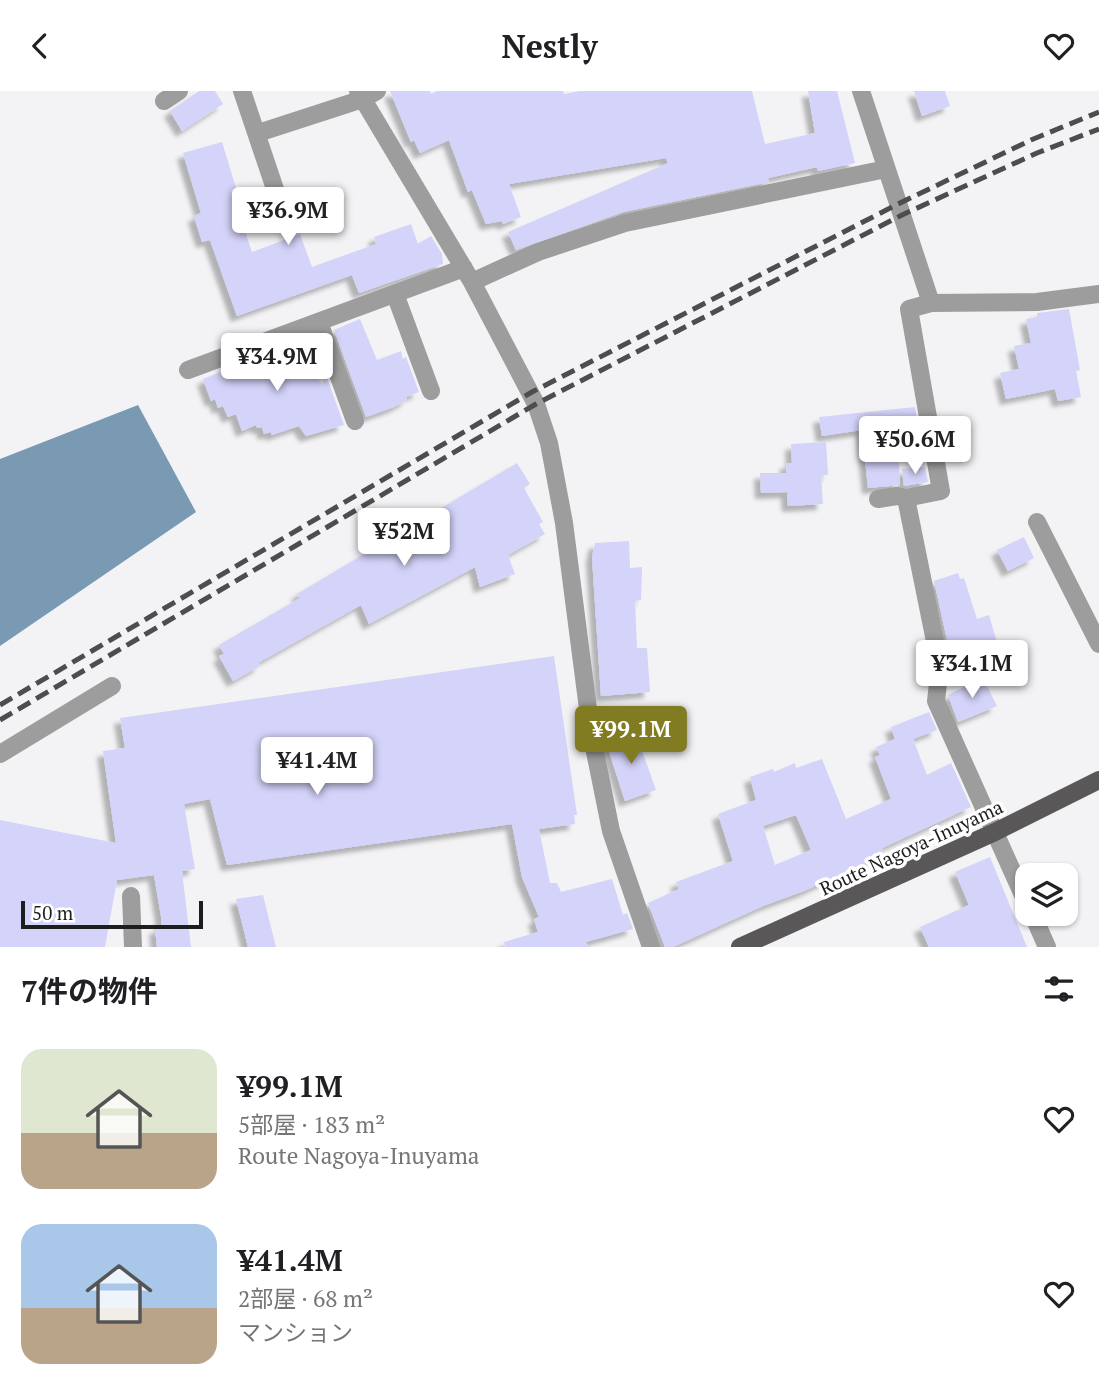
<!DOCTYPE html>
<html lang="ja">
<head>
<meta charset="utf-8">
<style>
  :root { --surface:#fff; --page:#f6f6f6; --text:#202124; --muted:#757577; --accent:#817b22 }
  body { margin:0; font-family:"PT Serif","Noto Sans JP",serif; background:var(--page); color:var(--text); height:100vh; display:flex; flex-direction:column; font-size:26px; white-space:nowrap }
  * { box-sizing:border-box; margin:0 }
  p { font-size:23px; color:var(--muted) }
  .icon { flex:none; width:38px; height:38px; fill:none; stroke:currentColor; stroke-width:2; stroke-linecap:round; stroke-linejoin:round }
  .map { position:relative; height:856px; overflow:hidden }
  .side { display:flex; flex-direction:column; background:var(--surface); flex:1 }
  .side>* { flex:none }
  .controls { position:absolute; left:1015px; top:772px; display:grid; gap:14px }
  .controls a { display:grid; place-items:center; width:63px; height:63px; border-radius:14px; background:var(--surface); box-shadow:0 2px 5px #0004; font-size:35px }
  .scale { position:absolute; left:21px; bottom:18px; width:182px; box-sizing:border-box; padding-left:7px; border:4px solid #1d1d1e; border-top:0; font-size:19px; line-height:24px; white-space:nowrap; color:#1d1d1e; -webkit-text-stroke:5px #fff; paint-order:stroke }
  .price { position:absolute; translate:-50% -60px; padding:0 16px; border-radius:7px; background:#fff; color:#222; font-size:23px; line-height:46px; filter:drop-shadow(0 2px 4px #0008) }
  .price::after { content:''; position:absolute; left:50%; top:42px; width:21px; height:16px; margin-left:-10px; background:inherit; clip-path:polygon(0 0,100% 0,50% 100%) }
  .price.current { background:var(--accent); color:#fff }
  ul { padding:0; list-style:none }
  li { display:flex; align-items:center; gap:21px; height:175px; padding:0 21px }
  li span { display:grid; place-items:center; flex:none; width:196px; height:140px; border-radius:21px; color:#555 }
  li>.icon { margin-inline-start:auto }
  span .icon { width:84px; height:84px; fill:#fffc; stroke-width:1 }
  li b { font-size:30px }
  h2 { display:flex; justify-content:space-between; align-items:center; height:84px; padding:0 21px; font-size:30px }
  header { display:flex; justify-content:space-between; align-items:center; height:91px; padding:0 21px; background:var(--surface); font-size:32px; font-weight:600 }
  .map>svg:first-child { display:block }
  .water { fill:#7a9ab4 }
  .building { fill:#d4d3f9; fill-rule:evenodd; filter:url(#shadow) }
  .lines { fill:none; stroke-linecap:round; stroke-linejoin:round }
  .minor { stroke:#9e9d9d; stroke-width:18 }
  .major { stroke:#595757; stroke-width:18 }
  .rail { stroke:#4d4d4e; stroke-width:5; stroke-dasharray:14 7; stroke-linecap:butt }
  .labels { text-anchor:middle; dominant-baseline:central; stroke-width:7; stroke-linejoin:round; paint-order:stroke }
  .street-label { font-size:19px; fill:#1d1d1e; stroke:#fff }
</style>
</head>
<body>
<header><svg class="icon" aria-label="back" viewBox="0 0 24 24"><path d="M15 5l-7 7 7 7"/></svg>Nestly<svg class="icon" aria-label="heart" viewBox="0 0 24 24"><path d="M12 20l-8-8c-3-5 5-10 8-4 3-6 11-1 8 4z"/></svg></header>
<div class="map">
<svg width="1099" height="856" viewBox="0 0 1099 856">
  <defs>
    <filter id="shadow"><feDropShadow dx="-6" dy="6" stdDeviation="2" flood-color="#0004"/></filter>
  </defs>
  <rect width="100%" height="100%" fill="#f3f3f6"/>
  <!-- water -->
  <path class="water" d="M 138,314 L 196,421 L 0,555 L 0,368 Z"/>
  <!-- building -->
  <path class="building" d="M 199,0 L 215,0 L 223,13 L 182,40 L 170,20 Z
    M 390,0 L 430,0 L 431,3 L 437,0 L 563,0 L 564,3 L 580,0 L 752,0 L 765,53 L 815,42 L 808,0 L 837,0 L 855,72 L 818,80 L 817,76 L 768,87 L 769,91 L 623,121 L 516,159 L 508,141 L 668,72 L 666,67 L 509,93 L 521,126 L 503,133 L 502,130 L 486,133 L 472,99 L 468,101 L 449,49 L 420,62 L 414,49 L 411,51 Z
    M 914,0 L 945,0 L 950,15 L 922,25 Z
    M 222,51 L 236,97 L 231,99 L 252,161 L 300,143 L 312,176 L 376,153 L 374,146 L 411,133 L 418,153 L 431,145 L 442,163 L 443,173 L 359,202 L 352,184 L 237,225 L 210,149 L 202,151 L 194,125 L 201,122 L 183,62 Z
    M 1069,218 L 1080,279 L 1076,280 L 1081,306 L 1058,310 L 1055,298 L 1006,308 L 1000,282 L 1019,278 L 1014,255 L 1031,252 L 1026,228 L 1037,226 L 1037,222 Z
    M 360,228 L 377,269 L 401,260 L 403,268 L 406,266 L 419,301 L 406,306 L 407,309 L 394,316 L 366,326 L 334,239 Z
    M 304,248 L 322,296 L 325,281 L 344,334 L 306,345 L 299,335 L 272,344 L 271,341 L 264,343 L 262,336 L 257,337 L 256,334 L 242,340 L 236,323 L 228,326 L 223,315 L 218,317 L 215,308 L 211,310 L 203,288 Z
    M 915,316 L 918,334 L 897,335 L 900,394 L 868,397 L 862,339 L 822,345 L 819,326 Z
    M 826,351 L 828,384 L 821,384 L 823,413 L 788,415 L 787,401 L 761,402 L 760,382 L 786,382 L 786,372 L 792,372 L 791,353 Z
    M 517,372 L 530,393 L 524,397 L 543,431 L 539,433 L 545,443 L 508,464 L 515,483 L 480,496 L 475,476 L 369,533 L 361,514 L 258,572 L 260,575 L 233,590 L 219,565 L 224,563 L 219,554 L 300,507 L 297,503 Z
    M 925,376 L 928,391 L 904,395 L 902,378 Z
    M 1024,446 L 1034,467 L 1008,480 L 997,459 Z
    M 629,450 L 630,477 L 642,476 L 641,509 L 635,510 L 637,557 L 647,557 L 650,601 L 601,605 L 592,466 L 595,452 Z
    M 958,482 L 960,488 L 964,487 L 977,528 L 989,524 L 997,551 L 976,558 L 975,553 L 950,562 L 934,490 Z
    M 554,565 L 577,724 L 574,724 L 575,733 L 539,738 L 550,792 L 557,792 L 561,801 L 612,788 L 623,824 L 627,822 L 633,838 L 586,851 L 588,856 L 505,856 L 504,851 L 538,841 L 534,828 L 539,826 L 522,786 L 512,733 L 227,774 L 210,708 L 184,713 L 195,778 L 182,780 L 191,856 L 157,856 L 155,837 L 161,837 L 161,825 L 154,784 L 117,789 L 105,856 L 0,856 L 0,729 L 116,752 L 103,660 L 125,657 L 120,627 Z
    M 983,587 L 997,615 L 958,631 L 948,604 Z
    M 929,621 L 937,639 L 913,648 L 927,684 L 951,672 L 971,716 L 882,757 L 883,761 L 876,764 L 878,766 L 804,800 L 763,815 L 673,856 L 665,856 L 648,812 L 679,798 L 676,791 L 733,770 L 718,723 L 756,709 L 750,686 L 773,678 L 774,681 L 795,672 L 796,677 L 822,668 L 846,728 L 891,708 L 875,666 L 880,664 L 876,656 L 895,648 L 891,636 ZM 796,724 L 811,759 L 775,774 L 763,735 Z
    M 635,640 L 656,699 L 625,710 L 606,651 Z
    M 990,766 L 1027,856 L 929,856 L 920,836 L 969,814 L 955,781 Z
    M 263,804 L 276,856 L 248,856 L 236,808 Z"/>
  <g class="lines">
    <!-- minor -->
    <path class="minor" d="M 242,0 L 276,101
      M 358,0 L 472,191 L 536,313 L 549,352 L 564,432 L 591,641 L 611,740 L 651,856
      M 861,0 L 931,212
      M 164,10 L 179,0
      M 258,42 L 363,8 L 377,0
      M 472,191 L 538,161 L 625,132 L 886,78
      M 395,203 L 431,300
      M 319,231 L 355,330
      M 188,279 L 464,177
      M 878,408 L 897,405 L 906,407
      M 1037,431 L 1099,553
      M 0,663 L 112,595
      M 131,805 L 133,856
      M 1027,813 L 936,610 L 940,575 L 906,407 L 941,400 L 909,218 L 931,212 L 1037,211 L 1099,203
      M 1032,822 L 1047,856"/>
    <!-- major -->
    <path class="major" d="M 740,856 L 995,741 L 1099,689"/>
    <!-- rail -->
    <path class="rail" d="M 0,614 L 532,301 L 898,113 L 1031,49 L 1099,21
      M 0,629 L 536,313 L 902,124 L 1037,62 L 1099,38"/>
  </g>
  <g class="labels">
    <!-- street labels -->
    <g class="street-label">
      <text transform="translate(911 756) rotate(-25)">Route Nagoya-Inuyama</text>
    </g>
  </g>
</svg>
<div class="controls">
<a><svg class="icon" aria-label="layers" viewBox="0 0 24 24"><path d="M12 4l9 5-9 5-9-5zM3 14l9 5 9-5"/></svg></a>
</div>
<div class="scale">50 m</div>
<b class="price" style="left:288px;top:156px">¥36.9M</b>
<b class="price" style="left:277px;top:302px">¥34.9M</b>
<b class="price" style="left:915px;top:385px">¥50.6M</b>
<b class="price" style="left:404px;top:477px">¥52M</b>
<b class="price" style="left:972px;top:609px">¥34.1M</b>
<b class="price current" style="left:631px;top:675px">¥99.1M</b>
<b class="price" style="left:317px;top:706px">¥41.4M</b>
</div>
<section class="side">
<h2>7件の物件<svg class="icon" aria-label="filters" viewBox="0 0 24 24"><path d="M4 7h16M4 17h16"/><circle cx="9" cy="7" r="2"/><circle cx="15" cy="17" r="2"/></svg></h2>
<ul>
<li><span style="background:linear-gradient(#dfe7d0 60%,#b9a48a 0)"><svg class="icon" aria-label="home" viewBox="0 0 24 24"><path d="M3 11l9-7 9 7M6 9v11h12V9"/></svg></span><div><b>¥99.1M</b><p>5部屋 · 183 m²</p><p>Route Nagoya-Inuyama</p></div><svg class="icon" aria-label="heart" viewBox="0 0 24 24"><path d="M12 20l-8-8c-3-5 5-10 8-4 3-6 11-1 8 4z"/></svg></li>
<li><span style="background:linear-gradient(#a9c7e8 60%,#b9a48a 0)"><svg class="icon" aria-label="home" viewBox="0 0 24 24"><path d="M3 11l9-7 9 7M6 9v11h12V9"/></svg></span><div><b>¥41.4M</b><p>2部屋 · 68 m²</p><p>マンション</p></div><svg class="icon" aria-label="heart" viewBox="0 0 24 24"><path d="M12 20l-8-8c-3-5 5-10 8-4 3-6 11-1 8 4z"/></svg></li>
</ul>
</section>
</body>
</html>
